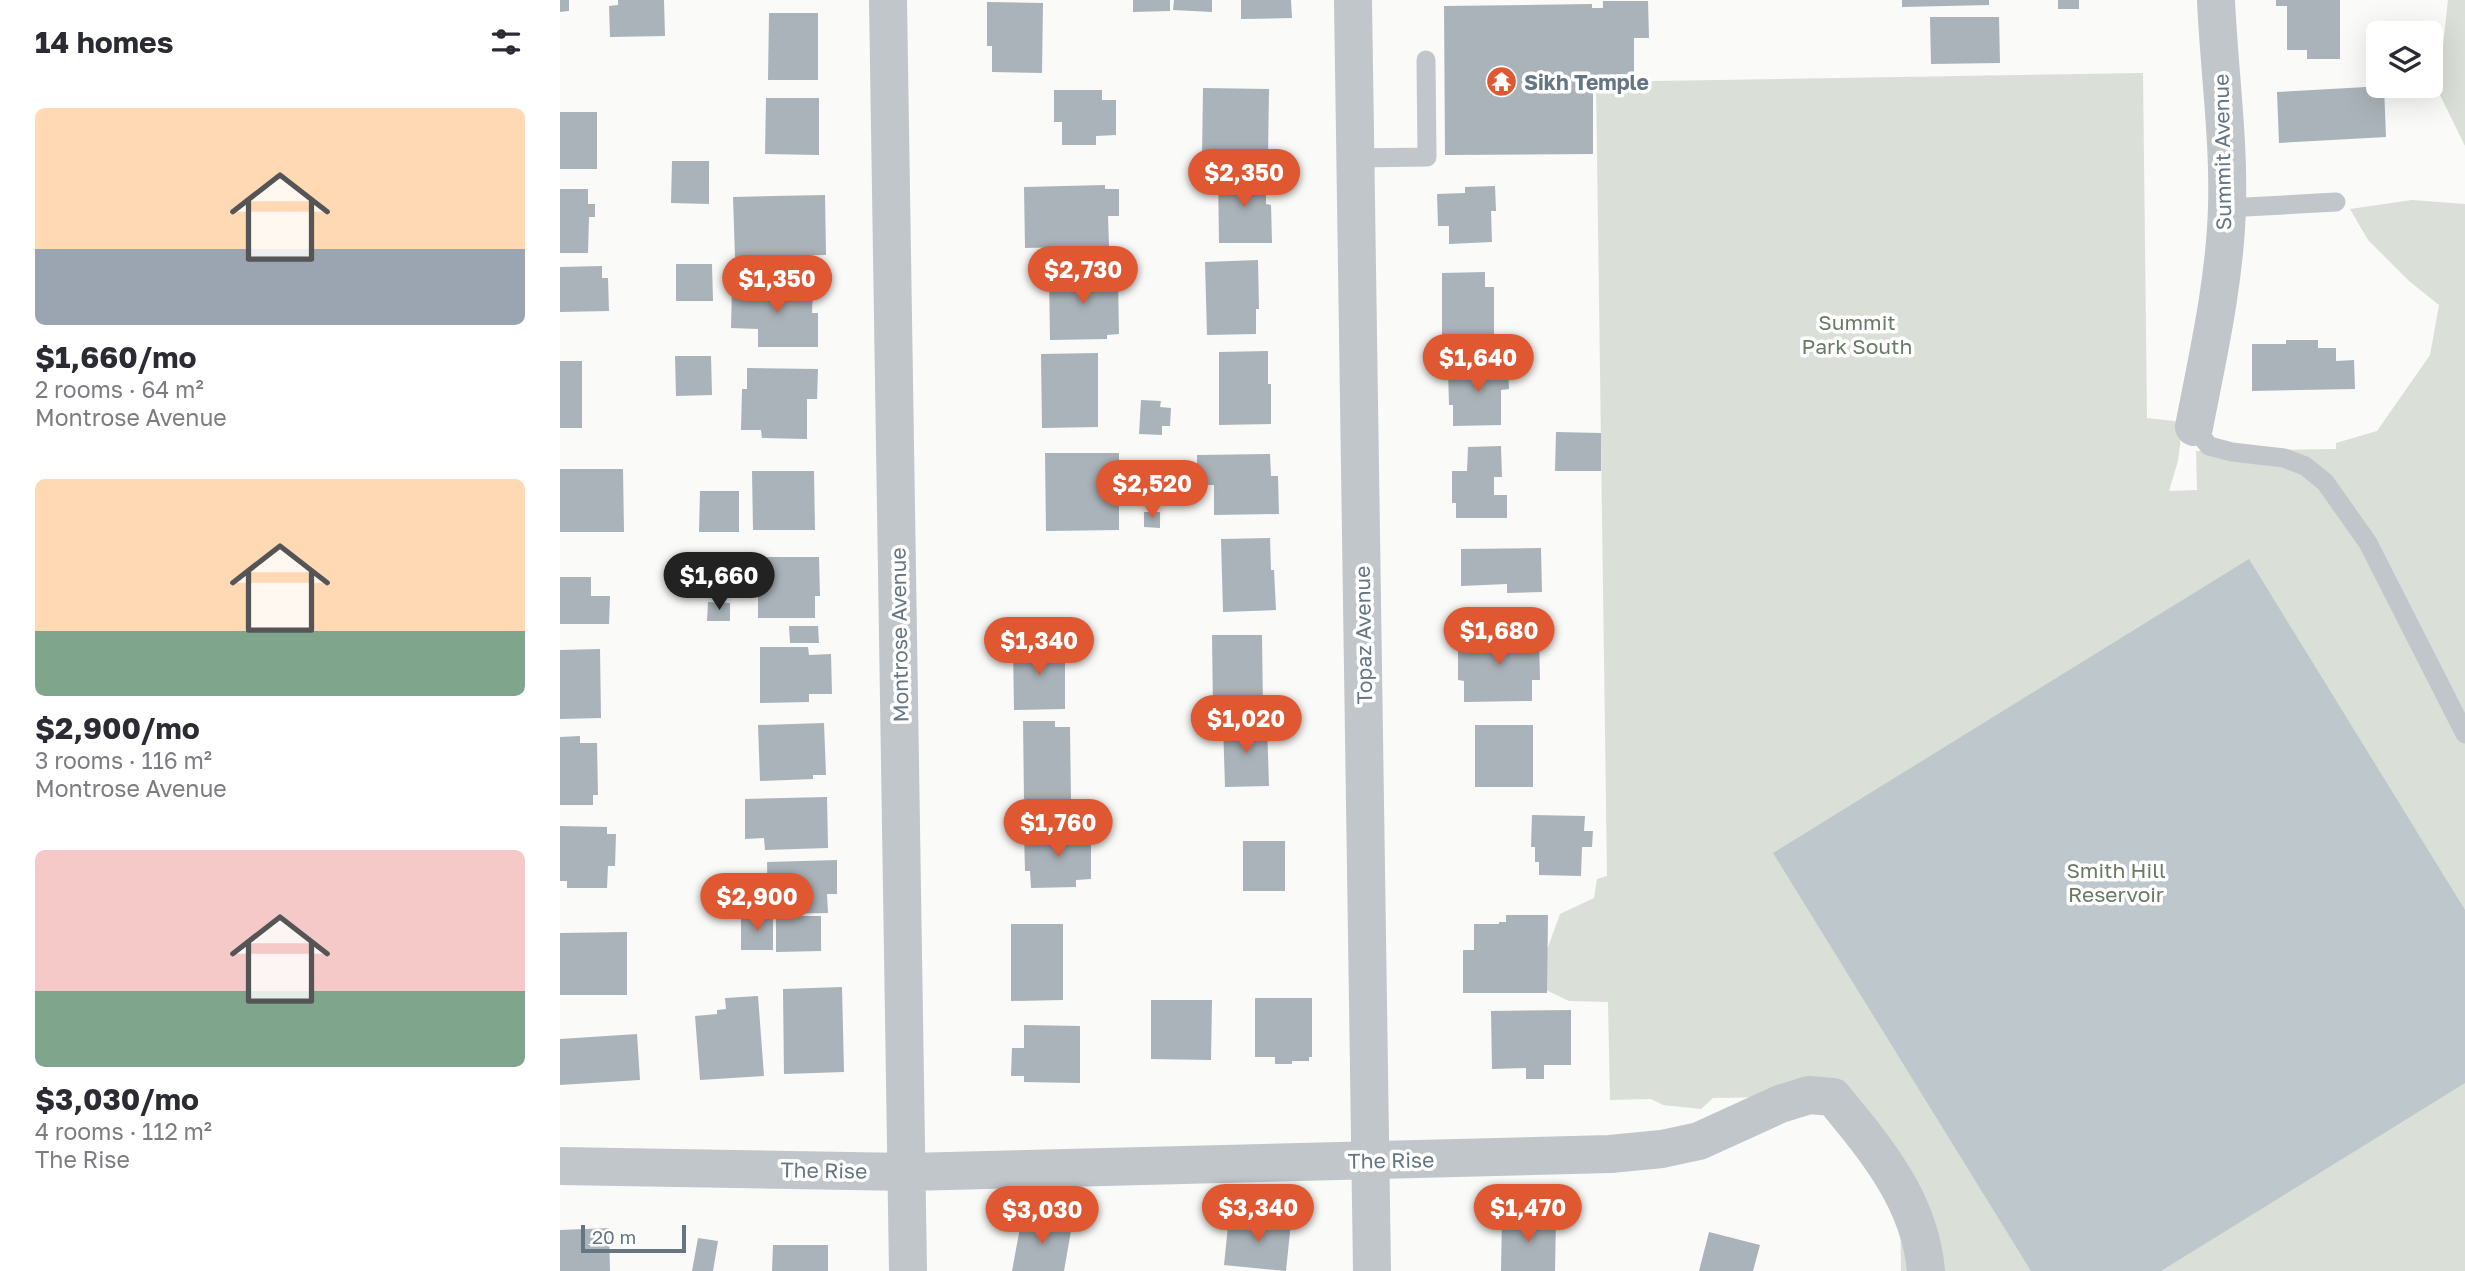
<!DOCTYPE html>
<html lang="en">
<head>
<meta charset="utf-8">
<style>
  :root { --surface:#fff; --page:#f2f2f3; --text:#2b2b33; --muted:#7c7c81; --accent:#e05832 }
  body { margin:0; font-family:"Golos Text",sans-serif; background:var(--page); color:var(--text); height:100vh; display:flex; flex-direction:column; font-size:26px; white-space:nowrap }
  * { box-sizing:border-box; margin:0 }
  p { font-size:23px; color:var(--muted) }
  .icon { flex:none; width:38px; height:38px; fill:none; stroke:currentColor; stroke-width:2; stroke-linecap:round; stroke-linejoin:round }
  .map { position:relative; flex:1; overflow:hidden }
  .side { display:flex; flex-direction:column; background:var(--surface); width:560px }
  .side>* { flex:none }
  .fabs { position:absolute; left:1806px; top:21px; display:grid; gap:14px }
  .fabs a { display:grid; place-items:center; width:77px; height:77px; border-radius:10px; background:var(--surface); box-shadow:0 7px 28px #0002; font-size:35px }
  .scale { position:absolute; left:21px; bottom:18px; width:105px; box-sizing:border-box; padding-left:7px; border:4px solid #657682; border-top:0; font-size:19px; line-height:24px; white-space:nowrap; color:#657682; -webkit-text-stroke:5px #fff; paint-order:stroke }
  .price { position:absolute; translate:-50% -60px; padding:0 16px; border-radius:24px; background:var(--accent); color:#fff; font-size:23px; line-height:46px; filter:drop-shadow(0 2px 4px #0008) }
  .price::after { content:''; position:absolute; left:50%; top:42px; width:21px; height:16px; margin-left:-10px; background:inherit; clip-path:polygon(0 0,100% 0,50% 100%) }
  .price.selected { background:#222; color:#fff }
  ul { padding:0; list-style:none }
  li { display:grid; align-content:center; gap:14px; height:371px; padding:0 35px }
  li span { display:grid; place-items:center; height:217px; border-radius:10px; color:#555 }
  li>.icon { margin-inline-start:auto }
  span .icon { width:126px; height:126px; fill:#fffc; stroke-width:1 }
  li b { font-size:30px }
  h2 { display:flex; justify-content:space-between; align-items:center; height:84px; padding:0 35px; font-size:30px }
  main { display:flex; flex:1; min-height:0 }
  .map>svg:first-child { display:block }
  .green { fill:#dadfd7 }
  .water { fill:#bdc7cc }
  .building { fill:#aab3b9 }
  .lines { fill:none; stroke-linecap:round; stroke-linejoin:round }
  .lane { stroke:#c1c6ca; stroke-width:19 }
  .street { stroke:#c1c6ca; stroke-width:38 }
  .labels { text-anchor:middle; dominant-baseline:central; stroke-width:7; stroke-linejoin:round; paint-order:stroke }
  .poi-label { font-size:21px; font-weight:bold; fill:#657682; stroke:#fff; text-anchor:start }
  .street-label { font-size:21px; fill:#657682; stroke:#fff }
  .park-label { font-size:21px; fill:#687a64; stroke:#fff }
</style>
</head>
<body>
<main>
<section class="side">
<h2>14 homes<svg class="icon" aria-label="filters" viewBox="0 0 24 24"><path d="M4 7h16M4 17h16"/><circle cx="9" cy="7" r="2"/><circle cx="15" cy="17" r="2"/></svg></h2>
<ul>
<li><span style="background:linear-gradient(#ffd9b3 65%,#9aa5b1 0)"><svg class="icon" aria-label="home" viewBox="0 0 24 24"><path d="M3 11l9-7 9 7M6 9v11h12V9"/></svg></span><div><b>$1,660/mo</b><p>2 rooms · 64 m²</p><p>Montrose Avenue</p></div></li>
<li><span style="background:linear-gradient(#ffd9b3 70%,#7fa58c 0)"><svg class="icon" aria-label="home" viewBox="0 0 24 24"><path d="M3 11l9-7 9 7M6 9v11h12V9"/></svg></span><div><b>$2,900/mo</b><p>3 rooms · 116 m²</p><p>Montrose Avenue</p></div></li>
<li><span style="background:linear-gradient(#f6c9c9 65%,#7fa58c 0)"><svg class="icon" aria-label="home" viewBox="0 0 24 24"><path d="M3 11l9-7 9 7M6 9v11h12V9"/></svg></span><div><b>$3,030/mo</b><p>4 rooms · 112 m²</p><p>The Rise</p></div></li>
</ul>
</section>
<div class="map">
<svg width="1905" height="1271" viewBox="0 0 1905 1271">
  <rect width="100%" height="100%" fill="#fafaf8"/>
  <!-- green -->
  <path class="green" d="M 1888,0 L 1905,0 L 1905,146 L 1878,91 Z
    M 1583,73 L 1587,418 L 1623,422 L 1618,461 L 1609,491 L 1637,490 L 1636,451 L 1776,449 L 1776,443 L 1817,431 L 1870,355 L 1879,305 L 1849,281 L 1808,240 L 1790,209 L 1852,200 L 1905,204 L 1905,1271 L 1341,1271 L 1340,1191 L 1281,1096 L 1153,1098 L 1141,1109 L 1103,1105 L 1091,1099 L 1050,1100 L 1048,1002 L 1009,1001 L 984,989 L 983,961 L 1000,914 L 1034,898 L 1037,879 L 1047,876 L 1036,82 Z"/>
  <!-- water -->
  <path class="water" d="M 1689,559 L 1905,910 L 1905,1083 L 1601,1271 L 1471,1271 L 1213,853 Z"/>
  <!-- building -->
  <path class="building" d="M 0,0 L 9,0 L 9,11 L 0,12 Z
    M 58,0 L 104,0 L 105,36 L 50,37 L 49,6 L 58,5 Z
    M 573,0 L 610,0 L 610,11 L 573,12 Z
    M 614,0 L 652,0 L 652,12 L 613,10 Z
    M 681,0 L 731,0 L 732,18 L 681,19 Z
    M 1342,0 L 1429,0 L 1429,5 L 1342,7 Z
    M 1498,0 L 1519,0 L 1519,9 L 1498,9 Z
    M 1716,0 L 1780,0 L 1780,59 L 1747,59 L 1747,50 L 1727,50 L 1727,6 L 1716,6 Z
    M 1043,1 L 1088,1 L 1089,38 L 1074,38 L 1074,74 L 1033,75 L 1033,154 L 885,155 L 884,6 L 1032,4 L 1032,8 L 1043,8 Z
    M 427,2 L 483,3 L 482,73 L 432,72 L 432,46 L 427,46 Z
    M 209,13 L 258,13 L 258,80 L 208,80 Z
    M 1370,17 L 1439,17 L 1440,63 L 1371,64 Z
    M 1824,86 L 1826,137 L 1719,143 L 1717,92 Z
    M 643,88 L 709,89 L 708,157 L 642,157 Z
    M 494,90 L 542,90 L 542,100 L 556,100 L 556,135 L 536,136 L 536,145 L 502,145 L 502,122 L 494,122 Z
    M 206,98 L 259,98 L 259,155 L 205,154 Z
    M 0,112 L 37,112 L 37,169 L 0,169 Z
    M 112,161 L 149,161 L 149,204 L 111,203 Z
    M 658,174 L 706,174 L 706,204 L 711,205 L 712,243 L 659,243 Z
    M 545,185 L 545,189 L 559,189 L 559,216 L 548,216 L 549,246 L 465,248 L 464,187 Z
    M 935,186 L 936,211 L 931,211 L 932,242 L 889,244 L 889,226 L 878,226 L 877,194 L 905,193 L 905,187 Z
    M 0,189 L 28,189 L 28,204 L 35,204 L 35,217 L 29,217 L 28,253 L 0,253 Z
    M 265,195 L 266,255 L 175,257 L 173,197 Z
    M 698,260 L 699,309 L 696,309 L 696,334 L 647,335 L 645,262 Z
    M 116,264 L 152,264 L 153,301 L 116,301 Z
    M 42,266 L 42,278 L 48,278 L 49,311 L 0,312 L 0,267 Z
    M 545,272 L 546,277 L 558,277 L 559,334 L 547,335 L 547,339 L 490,340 L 489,273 Z
    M 925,272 L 925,287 L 934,287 L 934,348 L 882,349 L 882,273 Z
    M 172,286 L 253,287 L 252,313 L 258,313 L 258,347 L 198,347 L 198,329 L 171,328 Z
    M 1726,340 L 1758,340 L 1758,348 L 1776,348 L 1776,361 L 1794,360 L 1795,389 L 1692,391 L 1692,344 L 1726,344 Z
    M 708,351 L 708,384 L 711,384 L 711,424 L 659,425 L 659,352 Z
    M 538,353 L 538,427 L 482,428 L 481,354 Z
    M 115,356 L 151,356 L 152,395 L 116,396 Z
    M 0,361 L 22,361 L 22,428 L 0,428 Z
    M 910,361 L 940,361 L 940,368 L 948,368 L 949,389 L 941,390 L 941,425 L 893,426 L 893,405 L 889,405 L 888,371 L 910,371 Z
    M 187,368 L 258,369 L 257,399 L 247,399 L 247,439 L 202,438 L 201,430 L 181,430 L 182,389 L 187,389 Z
    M 581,400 L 601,401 L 600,407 L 611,408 L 610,426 L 602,426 L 602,435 L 579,434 Z
    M 996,432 L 1041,433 L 1041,471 L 995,471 Z
    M 941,446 L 942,477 L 934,477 L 934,495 L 947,495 L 947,518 L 896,518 L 896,503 L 892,503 L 892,471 L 907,471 L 908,447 Z
    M 485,453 L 559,453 L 559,530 L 486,531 Z
    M 710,454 L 711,476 L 718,476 L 719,514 L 654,515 L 654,485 L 637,485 L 637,455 Z
    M 0,469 L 63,469 L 64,532 L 0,532 Z
    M 192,471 L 254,471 L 255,530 L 193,530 Z
    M 140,491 L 179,491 L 179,532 L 139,532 Z
    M 584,512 L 600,512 L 600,528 L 584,527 Z
    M 710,538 L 711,570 L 714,570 L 716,610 L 663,612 L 661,539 Z
    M 981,548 L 982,592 L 947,593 L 947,584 L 901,586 L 901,549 Z
    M 203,557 L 259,557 L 260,596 L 255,596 L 255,618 L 198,618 L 198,579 L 204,579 Z
    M 0,577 L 31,577 L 31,596 L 50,596 L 49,624 L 0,624 Z
    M 148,602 L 170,603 L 170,621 L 147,621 Z
    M 229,626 L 258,626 L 259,643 L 230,643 Z
    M 979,634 L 980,680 L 972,680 L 972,701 L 904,702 L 904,681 L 898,680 L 898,636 Z
    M 652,635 L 702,635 L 703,710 L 653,711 Z
    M 505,645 L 505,709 L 454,710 L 453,646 Z
    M 200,647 L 248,647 L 249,655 L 271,654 L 272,694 L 249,694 L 249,702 L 200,703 Z
    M 40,649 L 41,718 L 0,719 L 0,650 Z
    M 463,721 L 495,721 L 495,727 L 510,727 L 511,799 L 464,799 Z
    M 264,723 L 266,775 L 253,775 L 253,779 L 200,781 L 198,725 Z
    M 707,723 L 709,786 L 665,787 L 663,724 Z
    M 915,725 L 973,725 L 973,787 L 915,787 Z
    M 20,736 L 20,743 L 37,743 L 38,795 L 33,795 L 33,805 L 0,805 L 0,737 Z
    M 267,797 L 268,848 L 205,850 L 204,838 L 185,839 L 185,799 Z
    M 972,815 L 1025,816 L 1024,831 L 1033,831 L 1032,847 L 1022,847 L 1021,876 L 979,875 L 979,862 L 975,862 L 975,847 L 971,847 Z
    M 0,826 L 47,827 L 47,834 L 56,834 L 55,866 L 48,866 L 47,888 L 7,888 L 7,881 L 0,881 Z
    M 531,832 L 531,879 L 516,880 L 516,887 L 471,888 L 470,871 L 465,871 L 464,833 Z
    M 683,841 L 725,841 L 725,891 L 683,891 Z
    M 277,860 L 277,894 L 267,894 L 268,913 L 208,914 L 207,862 Z
    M 946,915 L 988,915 L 987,993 L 903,993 L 903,950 L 914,950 L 914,924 L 939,924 L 939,922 L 946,922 Z
    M 213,916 L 213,950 L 181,950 L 181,917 Z
    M 216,916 L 261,916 L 261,951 L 216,952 Z
    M 451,924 L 503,924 L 503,1000 L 451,1001 Z
    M 67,932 L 67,995 L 0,995 L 0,933 Z
    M 282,987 L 284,1072 L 224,1074 L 223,989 Z
    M 198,996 L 204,1076 L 140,1080 L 135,1016 L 157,1014 L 157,1010 L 166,1009 L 165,998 Z
    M 695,998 L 752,998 L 752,1057 L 749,1057 L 749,1061 L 732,1061 L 732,1064 L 715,1064 L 715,1057 L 695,1057 Z
    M 591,1000 L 652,1000 L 651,1060 L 591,1059 Z
    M 1011,1010 L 1011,1065 L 984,1065 L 984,1079 L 966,1079 L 966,1068 L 932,1069 L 931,1011 Z
    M 464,1025 L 520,1026 L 520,1083 L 464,1082 L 464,1076 L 451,1076 L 452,1048 L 464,1048 Z
    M 77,1034 L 80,1080 L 0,1085 L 0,1039 Z
    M 669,1216 L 731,1222 L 726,1271 L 664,1265 Z
    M 942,1216 L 996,1217 L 995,1271 L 941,1271 Z
    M 462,1217 L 512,1225 L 504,1271 L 452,1271 Z
    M 49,1228 L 50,1271 L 0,1271 L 0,1230 Z
    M 1149,1232 L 1200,1245 L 1193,1271 L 1139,1271 Z
    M 138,1238 L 158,1241 L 153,1271 L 132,1271 Z
    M 213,1245 L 268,1245 L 268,1271 L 212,1271 Z"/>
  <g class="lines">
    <!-- lane -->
    <path class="lane" d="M 795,158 L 867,157 L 866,60
      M 1667,208 L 1776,202
      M 1634,427 L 1649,446 L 1672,452 L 1724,458 L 1745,466 L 1765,482 L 1808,543 L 1905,734"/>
    <!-- street -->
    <path class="street" d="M 328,0 L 348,1271
      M 793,0 L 812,1271
      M 1634,427 C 1648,355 1665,281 1667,207 C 1669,138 1659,69 1656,0
      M 0,1166 L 348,1172 L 1050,1154 L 1102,1149 L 1139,1141 L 1220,1104 L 1249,1095 L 1273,1097 C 1316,1149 1360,1201 1366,1271"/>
  </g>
  <!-- icons -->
  <defs>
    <symbol id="temple-disc" viewBox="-11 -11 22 22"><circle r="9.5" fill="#e05832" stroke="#fff"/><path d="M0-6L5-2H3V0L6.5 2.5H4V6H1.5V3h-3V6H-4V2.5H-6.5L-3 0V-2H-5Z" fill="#fff"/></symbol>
  </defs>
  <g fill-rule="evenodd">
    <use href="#temple-disc" x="924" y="64" width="35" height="35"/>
  </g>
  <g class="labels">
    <!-- poi labels -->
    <g class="poi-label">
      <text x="964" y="82">Sikh Temple</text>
    </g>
    <!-- street labels -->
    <g class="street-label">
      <text transform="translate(1662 152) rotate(-91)">Summit Avenue</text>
      <text transform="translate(339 635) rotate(-91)">Montrose Avenue</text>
      <text transform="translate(803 635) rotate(-91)">Topaz Avenue</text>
      <text transform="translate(831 1160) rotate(-1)">The Rise</text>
      <text transform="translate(264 1170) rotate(1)">The Rise</text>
    </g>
    <!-- park labels -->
    <g class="park-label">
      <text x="1297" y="322">Summit<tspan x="1297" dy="24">Park South</tspan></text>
      <text x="1556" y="870">Smith Hill<tspan x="1556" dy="24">Reservoir</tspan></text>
    </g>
  </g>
</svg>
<div class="fabs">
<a><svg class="icon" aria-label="layers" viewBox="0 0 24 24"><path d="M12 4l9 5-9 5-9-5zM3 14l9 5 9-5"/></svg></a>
</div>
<div class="scale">20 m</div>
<b class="price" style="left:684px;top:209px">$2,350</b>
<b class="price" style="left:523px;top:306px">$2,730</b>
<b class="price" style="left:217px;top:315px">$1,350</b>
<b class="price" style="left:918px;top:394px">$1,640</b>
<b class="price" style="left:592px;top:520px">$2,520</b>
<b class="price selected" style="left:159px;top:612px">$1,660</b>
<b class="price" style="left:939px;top:667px">$1,680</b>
<b class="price" style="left:479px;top:677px">$1,340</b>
<b class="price" style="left:686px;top:755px">$1,020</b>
<b class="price" style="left:498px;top:859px">$1,760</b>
<b class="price" style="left:197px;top:933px">$2,900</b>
<b class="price" style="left:698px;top:1244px">$3,340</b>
<b class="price" style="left:968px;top:1244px">$1,470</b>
<b class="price" style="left:482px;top:1246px">$3,030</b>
</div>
</main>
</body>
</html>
